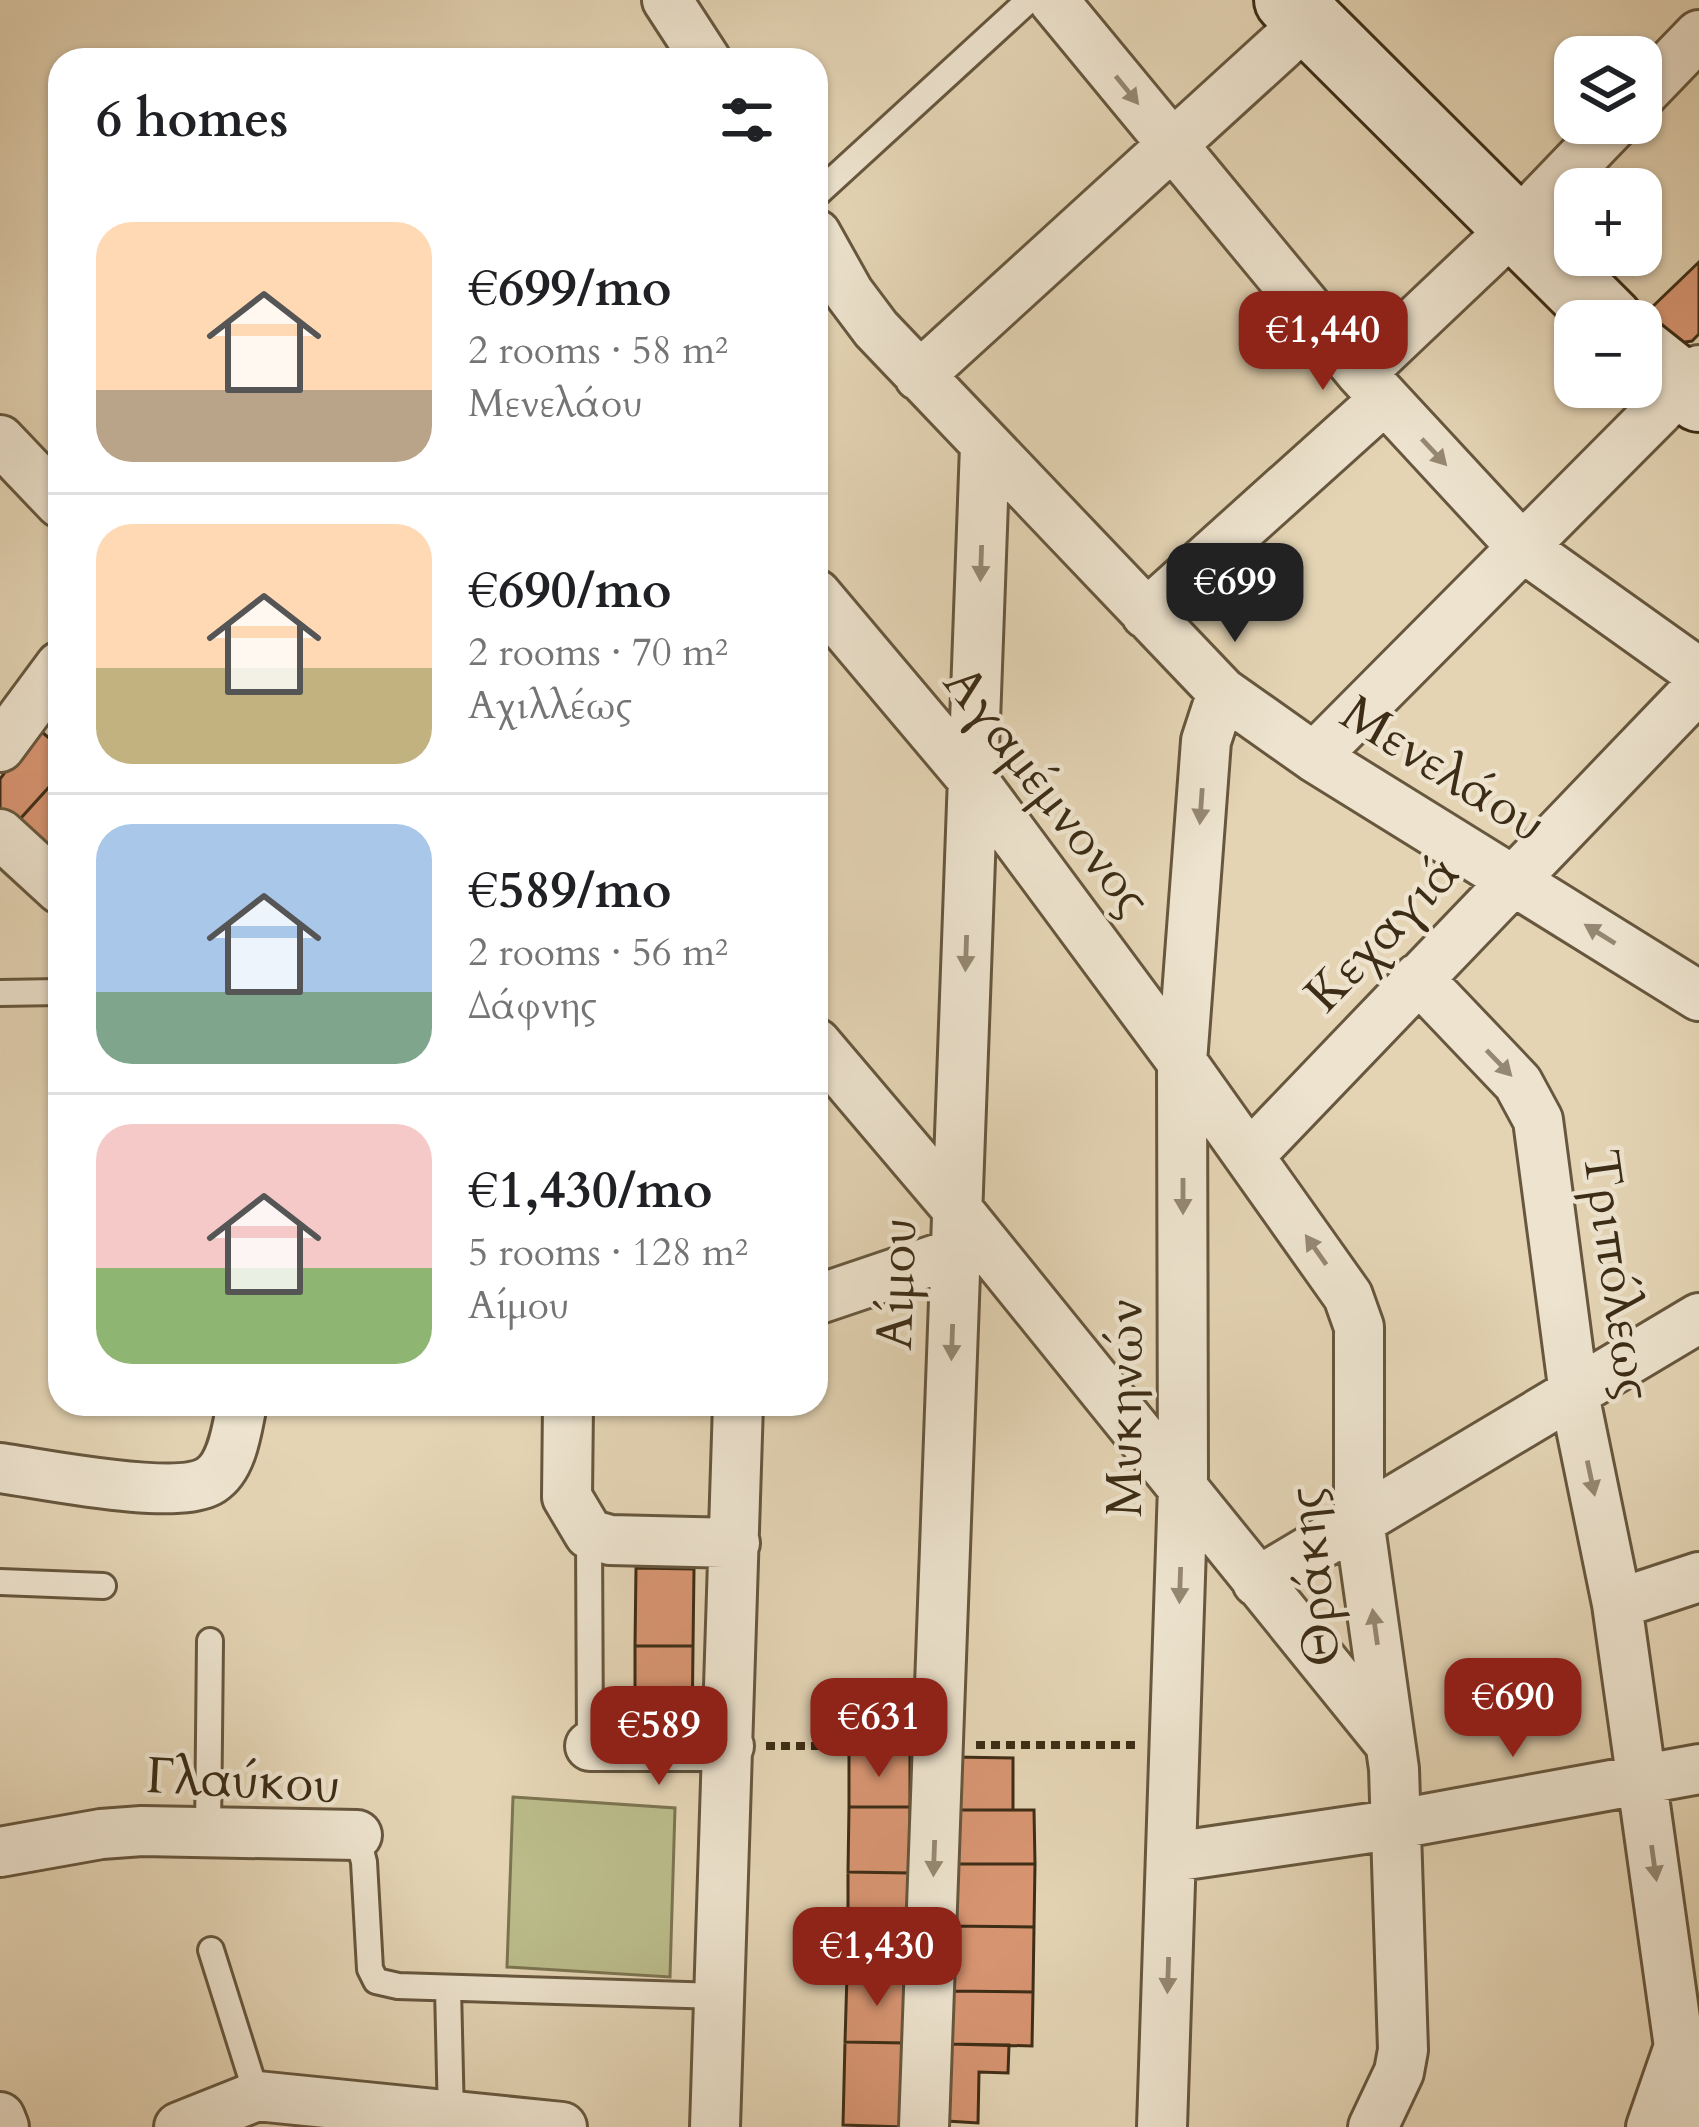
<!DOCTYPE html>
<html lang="en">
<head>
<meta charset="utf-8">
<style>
  :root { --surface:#fff; --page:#f2f2f2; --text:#202124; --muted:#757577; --line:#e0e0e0; --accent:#8f2418 }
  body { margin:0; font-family:Cardo,serif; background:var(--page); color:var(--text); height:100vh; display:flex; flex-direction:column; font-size:45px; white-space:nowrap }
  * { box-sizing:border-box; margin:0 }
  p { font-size:39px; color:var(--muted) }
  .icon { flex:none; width:66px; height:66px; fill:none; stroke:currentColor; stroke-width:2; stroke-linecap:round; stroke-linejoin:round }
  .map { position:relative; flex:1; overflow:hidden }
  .details { position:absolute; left:48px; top:48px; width:780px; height:1368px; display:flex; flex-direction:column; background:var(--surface); border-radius:36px; box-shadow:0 3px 9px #0004 }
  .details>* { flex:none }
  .controls { position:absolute; left:1554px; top:36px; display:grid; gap:24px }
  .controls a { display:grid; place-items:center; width:108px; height:108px; border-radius:24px; background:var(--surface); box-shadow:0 3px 9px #0004; font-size:60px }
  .price { position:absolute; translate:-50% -102px; padding:0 27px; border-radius:24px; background:var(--accent); color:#fff; font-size:39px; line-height:78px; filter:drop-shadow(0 3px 6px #0008) }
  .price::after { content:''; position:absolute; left:50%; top:72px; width:36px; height:27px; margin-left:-18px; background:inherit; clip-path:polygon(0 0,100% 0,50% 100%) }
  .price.on { background:#222; color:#fff }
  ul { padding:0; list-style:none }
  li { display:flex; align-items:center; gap:36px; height:300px; padding:0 48px }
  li+li { border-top:3px solid var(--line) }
  li span { display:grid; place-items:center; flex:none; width:336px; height:240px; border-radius:36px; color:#555 }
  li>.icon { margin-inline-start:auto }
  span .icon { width:144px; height:144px; fill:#fffc; stroke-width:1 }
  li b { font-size:51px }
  h2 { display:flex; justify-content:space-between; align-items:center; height:144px; padding:0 48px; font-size:51px }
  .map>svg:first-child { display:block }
  .green { fill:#babb89; stroke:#7c7450; stroke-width:3 }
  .building { fill:#d89572; stroke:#3d2d16; stroke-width:3 }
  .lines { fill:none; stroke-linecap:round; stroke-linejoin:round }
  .lane-casing { stroke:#67573e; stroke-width:30 }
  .street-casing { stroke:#67573e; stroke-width:54 }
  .secondary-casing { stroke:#3d2d16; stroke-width:72 }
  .path { stroke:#3d2d16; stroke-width:8; stroke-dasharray:9 6; stroke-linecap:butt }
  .lane { stroke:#ede3ce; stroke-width:24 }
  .street { stroke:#ede3ce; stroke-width:48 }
  .secondary { stroke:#ede3ce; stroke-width:66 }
  .oneway { fill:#958872 }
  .labels { text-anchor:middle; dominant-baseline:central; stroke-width:9; stroke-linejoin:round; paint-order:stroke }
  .street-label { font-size:51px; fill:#3d2d16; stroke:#ede3ce }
</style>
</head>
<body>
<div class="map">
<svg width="1699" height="2127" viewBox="0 0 1699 2127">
  <rect width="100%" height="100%" fill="#e4d4b4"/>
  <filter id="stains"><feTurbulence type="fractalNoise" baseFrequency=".00167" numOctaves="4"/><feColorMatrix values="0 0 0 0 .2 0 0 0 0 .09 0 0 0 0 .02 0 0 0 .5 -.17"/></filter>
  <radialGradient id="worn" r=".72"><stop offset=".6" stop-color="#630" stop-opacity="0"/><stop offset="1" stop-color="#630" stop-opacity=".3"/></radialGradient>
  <!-- green -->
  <path class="green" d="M 513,1797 L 675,1808 L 670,1977 L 507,1967 Z"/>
  <!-- building -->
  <path class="building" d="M 1699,262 L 1699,334 L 1692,341 L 1679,343 L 1647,312 Z
    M 37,728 L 60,747 L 60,775 L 11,829 L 0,818 L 0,779 Z
    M 60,775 L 60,856 L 51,865 L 11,829 Z
    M 636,1568 L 694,1569 L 693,1646 L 635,1646 Z
    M 635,1646 L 693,1646 L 692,1739 L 635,1739 Z
    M 849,1754 L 910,1754 L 910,1807 L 849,1807 Z
    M 953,1757 L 1013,1758 L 1013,1810 L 952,1810 Z
    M 849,1807 L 910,1807 L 910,1873 L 848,1872 Z
    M 952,1810 L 1034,1810 L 1035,1864 L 951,1864 Z
    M 951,1864 L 1035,1864 L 1034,1927 L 951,1926 Z
    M 848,1872 L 910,1873 L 910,1922 L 848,1921 Z
    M 848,1921 L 910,1922 L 909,1976 L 847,1974 Z
    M 951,1926 L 1034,1927 L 1033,1992 L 950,1991 Z
    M 847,1974 L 909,1976 L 906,2043 L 845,2042 Z
    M 950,1991 L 1033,1992 L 1032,2046 L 949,2044 Z
    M 845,2042 L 906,2043 L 904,2127 L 843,2125 Z
    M 949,2044 L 1009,2045 L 1008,2073 L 979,2072 L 978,2123 L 947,2121 Z"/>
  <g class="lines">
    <defs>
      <path id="lane" d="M 816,195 L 1029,0
        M 0,993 L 60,992
        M 589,1534 L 590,1746
        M 0,1582 L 103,1586
        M 208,1832 L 210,1641
        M 357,1835 L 364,1862 L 370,1969 L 376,1981 L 398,1986 L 719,1996
        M 211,1950 L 257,2096
        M 448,1988 L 451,2118"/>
      <path id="street" d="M 667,0 L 706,60
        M 1053,0 L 1361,373 L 1521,546 L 1699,673
        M 1641,95 L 1699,35
        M 816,234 L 849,293 L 876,329 L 1222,692 L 1314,757 L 1699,996
        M 1361,373 L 1515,227 L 1615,123
        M 919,376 L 1308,21
        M 0,440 L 60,503
        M 816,594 L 973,780 L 1182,1062 L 1348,1296 L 1359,1327 L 1359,1520 L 1394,1769 L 1403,2050 L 1399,2072 L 1373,2127
        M 1146,614 L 1385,399
        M 0,747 L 60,666
        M 1314,757 L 1699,370
        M 0,834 L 60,889
        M 1418,978 L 1518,1083 L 1538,1120 L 1574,1394 L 1617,1604 L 1679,2047 L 1694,2127
        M 816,1043 L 957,1209 L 1390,1744
        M 1250,1155 L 1699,687
        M 816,1300 L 955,1253
        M 568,1404 L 567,1497 L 589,1534 L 610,1540 L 735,1543
        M 0,1468 C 44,1474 177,1502 211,1480 C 233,1466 237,1427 242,1404
        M 1257,1582 L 1699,1318
        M 1617,1604 L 1699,1577
        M 590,1746 L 729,1746
        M 0,1852 L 101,1834 L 142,1831 L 357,1835
        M 1172,1857 L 1398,1824 L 1699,1769
        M 0,2117 L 4,2127
        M 179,2127 L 257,2096 L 562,2127
        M 715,2127 L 738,1404
        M 924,2127 L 985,446
        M 1162,2127 L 1183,1486 L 1182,1062 L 1206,741 L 1222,692
        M 1651,2127 L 1677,2052"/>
      <path id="secondary" d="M 1288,0 L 1610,321
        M 1641,352 L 1699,398"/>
    </defs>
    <!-- lane casing -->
    <use href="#lane" class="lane-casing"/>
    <!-- street casing -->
    <use href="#street" class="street-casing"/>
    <!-- secondary casing -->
    <use href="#secondary" class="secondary-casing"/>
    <!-- path -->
    <path class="path" d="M 976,1745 L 1135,1745
      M 766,1746 L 895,1746"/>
    <!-- lane -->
    <use href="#lane" class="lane"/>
    <!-- street -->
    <use href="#street" class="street"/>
    <!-- secondary -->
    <use href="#secondary" class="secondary"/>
  </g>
  <!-- one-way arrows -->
  <defs><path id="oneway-solid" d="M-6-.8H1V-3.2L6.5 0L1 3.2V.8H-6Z" transform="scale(3)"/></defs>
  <g class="oneway">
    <use href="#oneway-solid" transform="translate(1127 90) rotate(51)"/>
    <use href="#oneway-solid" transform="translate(1434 452) rotate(47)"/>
    <use href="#oneway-solid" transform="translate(981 563) rotate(92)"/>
    <use href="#oneway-solid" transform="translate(1201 806) rotate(94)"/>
    <use href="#oneway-solid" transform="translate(1600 934) rotate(-148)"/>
    <use href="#oneway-solid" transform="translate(966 953) rotate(92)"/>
    <use href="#oneway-solid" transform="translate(1499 1063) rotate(46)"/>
    <use href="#oneway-solid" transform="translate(1183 1196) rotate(90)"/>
    <use href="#oneway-solid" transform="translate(1316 1250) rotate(-125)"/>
    <use href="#oneway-solid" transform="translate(952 1342) rotate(92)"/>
    <use href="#oneway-solid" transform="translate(1591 1478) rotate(78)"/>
    <use href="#oneway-solid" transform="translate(1180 1585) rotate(92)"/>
    <use href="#oneway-solid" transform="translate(1375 1627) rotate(-98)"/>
    <use href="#oneway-solid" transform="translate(934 1858) rotate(92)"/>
    <use href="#oneway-solid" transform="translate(1654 1863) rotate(82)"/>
    <use href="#oneway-solid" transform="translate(1168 1975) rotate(92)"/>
  </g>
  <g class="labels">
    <!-- street labels -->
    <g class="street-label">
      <text transform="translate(1443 769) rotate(32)">Μενελάου</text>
      <text transform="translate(1047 791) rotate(52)">Αγαμέμνονος</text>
      <text transform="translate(1383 933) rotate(-46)">Κεχαγιά</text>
      <text transform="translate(1617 1275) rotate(82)">Τριπόλεως</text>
      <text transform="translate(897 1284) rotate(-88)">Αίμου</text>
      <text transform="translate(1125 1408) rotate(-90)">Μυκηνών</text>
      <text transform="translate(1314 1577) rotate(-96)">Θράκης</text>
      <text transform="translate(243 1781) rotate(3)">Γλαύκου</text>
    </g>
  </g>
  <rect width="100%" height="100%" filter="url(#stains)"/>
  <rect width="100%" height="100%" fill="url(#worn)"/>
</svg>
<div class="controls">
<a><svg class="icon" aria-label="layers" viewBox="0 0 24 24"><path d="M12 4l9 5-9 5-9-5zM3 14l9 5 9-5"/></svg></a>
<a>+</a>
<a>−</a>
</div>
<b class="price" style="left:1323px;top:393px">€1,440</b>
<b class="price on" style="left:1235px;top:645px">€699</b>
<b class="price" style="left:1513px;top:1760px">€690</b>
<b class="price" style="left:879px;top:1780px">€631</b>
<b class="price" style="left:659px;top:1788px">€589</b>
<b class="price" style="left:877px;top:2009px">€1,430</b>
<section class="details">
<h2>6 homes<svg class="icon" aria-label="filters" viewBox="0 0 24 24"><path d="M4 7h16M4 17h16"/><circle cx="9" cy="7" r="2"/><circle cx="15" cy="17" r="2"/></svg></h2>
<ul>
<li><span style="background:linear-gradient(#ffd9b3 70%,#b9a48a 0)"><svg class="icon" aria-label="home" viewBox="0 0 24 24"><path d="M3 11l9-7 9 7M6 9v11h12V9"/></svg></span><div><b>€699/mo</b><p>2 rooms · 58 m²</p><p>Μενελάου</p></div></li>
<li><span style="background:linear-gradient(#ffd9b3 60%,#c2b280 0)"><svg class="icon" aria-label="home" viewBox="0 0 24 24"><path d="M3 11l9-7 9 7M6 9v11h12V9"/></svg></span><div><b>€690/mo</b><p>2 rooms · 70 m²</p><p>Αχιλλέως</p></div></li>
<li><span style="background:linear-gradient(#a9c7e8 70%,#7fa58c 0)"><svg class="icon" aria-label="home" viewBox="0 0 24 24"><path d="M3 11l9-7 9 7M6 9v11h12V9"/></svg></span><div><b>€589/mo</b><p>2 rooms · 56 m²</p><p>Δάφνης</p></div></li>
<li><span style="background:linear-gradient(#f6c9c9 60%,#8fb573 0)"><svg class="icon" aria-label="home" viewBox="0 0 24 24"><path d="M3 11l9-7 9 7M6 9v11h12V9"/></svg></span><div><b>€1,430/mo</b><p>5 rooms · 128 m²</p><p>Αίμου</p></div></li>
</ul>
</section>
</div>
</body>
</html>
